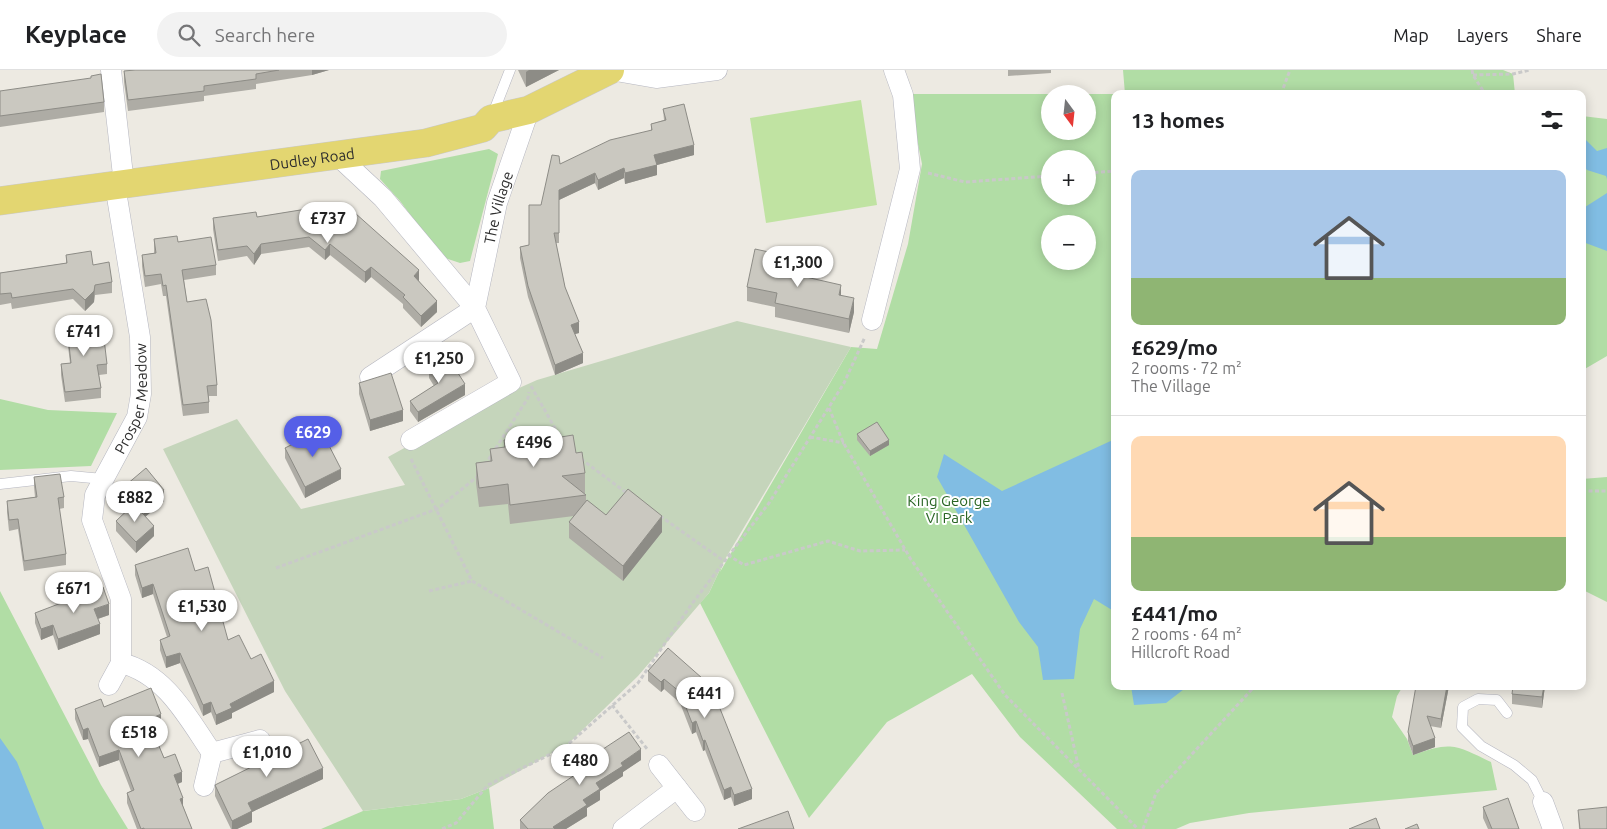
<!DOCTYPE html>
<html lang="en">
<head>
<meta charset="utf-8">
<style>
  :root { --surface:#fff; --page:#f2f2f2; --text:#202124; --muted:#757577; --line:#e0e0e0; --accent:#555fe7 }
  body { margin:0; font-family:Ubuntu,sans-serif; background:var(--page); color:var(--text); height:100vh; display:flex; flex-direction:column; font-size:19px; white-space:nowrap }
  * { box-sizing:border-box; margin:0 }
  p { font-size:16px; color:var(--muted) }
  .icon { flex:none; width:28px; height:28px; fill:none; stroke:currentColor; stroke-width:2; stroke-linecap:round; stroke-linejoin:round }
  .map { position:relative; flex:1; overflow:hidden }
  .drawer { position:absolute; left:1111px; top:20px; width:475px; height:600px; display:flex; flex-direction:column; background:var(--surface); border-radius:10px; box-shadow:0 2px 12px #0003 }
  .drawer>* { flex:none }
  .needle { width:32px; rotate:165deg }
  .controls { position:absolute; left:1041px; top:15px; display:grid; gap:10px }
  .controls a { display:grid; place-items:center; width:55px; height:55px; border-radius:50%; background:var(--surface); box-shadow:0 2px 12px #0003; font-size:25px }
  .price { position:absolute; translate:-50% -42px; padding:0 11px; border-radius:18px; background:#fff; color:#222; font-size:16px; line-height:32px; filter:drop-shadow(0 1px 2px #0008) }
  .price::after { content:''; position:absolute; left:50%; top:30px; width:15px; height:11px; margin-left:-8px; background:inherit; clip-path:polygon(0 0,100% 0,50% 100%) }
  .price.active { background:var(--accent); color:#fff }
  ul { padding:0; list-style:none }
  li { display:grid; align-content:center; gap:10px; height:265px; padding:0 20px }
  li+li { border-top:1px solid var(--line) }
  li span { display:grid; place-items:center; height:155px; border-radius:10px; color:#555 }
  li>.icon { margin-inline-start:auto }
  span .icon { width:90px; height:90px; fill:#fffc; stroke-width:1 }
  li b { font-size:21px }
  h2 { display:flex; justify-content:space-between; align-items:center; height:60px; padding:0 20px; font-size:21px }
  header { display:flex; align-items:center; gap:30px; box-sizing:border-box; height:70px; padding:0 25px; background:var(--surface); border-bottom:1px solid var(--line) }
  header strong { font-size:24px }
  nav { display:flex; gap:28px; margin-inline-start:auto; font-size:18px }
  .search { width:350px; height:45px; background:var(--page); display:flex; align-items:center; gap:12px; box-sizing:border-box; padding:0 18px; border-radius:28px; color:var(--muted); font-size:19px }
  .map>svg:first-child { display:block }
  .green { fill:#b1dda5; fill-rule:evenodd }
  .cemetery { fill:#c5d5bb }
  .pitch { fill:#c0e3a2 }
  .water { fill:#81bde3 }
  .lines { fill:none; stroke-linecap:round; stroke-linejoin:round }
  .lane-casing { stroke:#b5b6c0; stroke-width:11 }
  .street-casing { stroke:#b5b6c0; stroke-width:21 }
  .primary-casing { stroke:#c9c9c9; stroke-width:29 }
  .path { stroke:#c9c9c9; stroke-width:3; stroke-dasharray:4 2.5; stroke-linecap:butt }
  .lane { stroke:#fff; stroke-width:10 }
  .street { stroke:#fff; stroke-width:20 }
  .primary { stroke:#e3d671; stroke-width:28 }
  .wall { fill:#aeaca5 }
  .shaded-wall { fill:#8d8c86 }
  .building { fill:#cac8c0; stroke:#8d8c86 }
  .labels { text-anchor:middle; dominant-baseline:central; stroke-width:4; stroke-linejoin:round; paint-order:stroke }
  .street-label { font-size:15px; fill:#2e2e2e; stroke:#fff }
  .park-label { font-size:15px; fill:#296524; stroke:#fff }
</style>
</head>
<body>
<header>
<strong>Keyplace</strong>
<div class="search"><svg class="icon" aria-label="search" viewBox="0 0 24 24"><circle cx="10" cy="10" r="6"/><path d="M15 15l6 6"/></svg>Search here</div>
<nav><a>Map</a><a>Layers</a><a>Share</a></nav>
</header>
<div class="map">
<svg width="1607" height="759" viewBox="0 0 1607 759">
  <rect width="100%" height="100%" fill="#edeae2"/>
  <!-- green -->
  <path class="green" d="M 1123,0 L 1503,0 L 1513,4 L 1515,24 L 1125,24 Z
    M 908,24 L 1050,24 L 1050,61 L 1088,61 L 1088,24 L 1115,24 L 1115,616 L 1403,616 L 1397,626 L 1392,647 L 1407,669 L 1413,685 C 1452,671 1455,675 1491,692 L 1497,720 L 1249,743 L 1190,753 L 1176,759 L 1117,759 L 1020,667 L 972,604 L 887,652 L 809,748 L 700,533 L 709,523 L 724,491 L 720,502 L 851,277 L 877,279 L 908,174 L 922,94 ZM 1050,89 L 1088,89 L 1088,126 L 1050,126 ZM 1050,154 L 1088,154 L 1088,191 L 1050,191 Z
    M 1582,46 L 1607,49 L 1607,286 L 1583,300 Z
    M 489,79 L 498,84 L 470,191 L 460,193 L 442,187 L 400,131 L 380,109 L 381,101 Z
    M 0,329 L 48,340 L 117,343 L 91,396 L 0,400 Z
    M 1607,407 L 1607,532 L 1583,520 L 1582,409 Z
    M 0,521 L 101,715 L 128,759 L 0,759 Z
    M 489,718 L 494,759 L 321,759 L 363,741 L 461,729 Z"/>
  <!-- cemetery -->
  <path class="cemetery" d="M 737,251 L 851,277 L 724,491 L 709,523 L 638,606 L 568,674 L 489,718 L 461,729 L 363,741 L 285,621 L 163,379 L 237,349 L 301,439 L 405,415 L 388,387 L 488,332 L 537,310 Z"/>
  <!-- pitch -->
  <path class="pitch" d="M 861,30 L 877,135 L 766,153 L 750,48 Z"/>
  <!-- water -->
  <path class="water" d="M 1583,67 L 1597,81 L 1607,78 L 1607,109 L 1606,106 L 1587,100 L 1583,95 Z
    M 1607,123 L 1607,181 L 1583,172 L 1582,139 Z
    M 1115,369 L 1115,551 L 1112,540 L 1094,529 L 1080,559 L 1074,609 L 1043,610 L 1038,577 L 1019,552 L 937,407 L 944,384 L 1002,421 Z
    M 1131,616 L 1188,616 L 1166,633 L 1134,635 Z
    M 0,668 L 17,692 L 44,759 L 0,759 Z"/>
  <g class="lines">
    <defs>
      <path id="lane" d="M 492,46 L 510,0
        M 0,414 L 71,406 L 103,409
        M 1507,643 L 1497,630 L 1478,629 L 1463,637 L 1462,657 L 1481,676 L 1514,695 L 1532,710 L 1543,732"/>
      <g id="street">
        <path d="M 111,0 L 124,114"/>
        <path d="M 610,0 L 656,8 L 717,0"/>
        <path d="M 339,87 L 383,128 L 475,238 L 370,307"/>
        <path d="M 872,250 L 910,99 L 903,25 L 894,0"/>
        <path id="s1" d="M 411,370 L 511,312 L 475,238 L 497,133 L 529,40"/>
        <path d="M 121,593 C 166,604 188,648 212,683"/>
        <path id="s2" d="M 109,615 L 121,593 L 121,529 L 92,450 L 95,425 L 137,347 L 141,324 L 140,267 L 115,115"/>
        <path d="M 659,695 L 695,741"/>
        <path d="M 204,716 L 212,683 L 260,670"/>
        <path d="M 1543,732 L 1553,759"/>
        <path d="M 623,759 L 677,718"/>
      </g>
      <g id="primary">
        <path id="s3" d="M 0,131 L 426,73 L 483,58 L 491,49 L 529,40 L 610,0"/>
      </g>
    </defs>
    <!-- lane casing -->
    <use href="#lane" class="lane-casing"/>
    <!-- street casing -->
    <use href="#street" class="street-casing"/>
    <!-- primary casing -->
    <use href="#primary" class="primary-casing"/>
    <!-- path -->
    <path class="path" d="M 1472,0 L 1473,5 L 1485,24
      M 1473,5 L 1513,4 L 1530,0
      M 1281,24 L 1290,0
      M 928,103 L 965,112 L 1050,106
      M 1088,103 L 1115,101
      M 531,316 L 560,367
      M 829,338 L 843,372 L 910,488 L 1005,625 L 1138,759
      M 810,367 L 844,373
      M 411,389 L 472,511 L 603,588
      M 581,389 L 628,424
      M 485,395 L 528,328 L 529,322
      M 1582,421 L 1607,421
      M 660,446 L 724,491
      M 728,485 L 744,495 L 828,471 L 860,481 L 905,480
      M 276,498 L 437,439 L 477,407
      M 429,521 L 472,511
      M 1062,623 L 1079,699
      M 612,635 L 648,680
      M 442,759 L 456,753 L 488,715 L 565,677 L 638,613 L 691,535 L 769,433 L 844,313 L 865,267
      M 1143,759 L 1156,723 L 1255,616"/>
    <!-- lane -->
    <use href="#lane" class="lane"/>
    <!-- street -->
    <use href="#street" class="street"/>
    <!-- primary -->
    <use href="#primary" class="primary"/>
  </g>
  <!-- wall -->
  <path class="wall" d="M 135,0 L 329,0 L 312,5 L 256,14 L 256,19 L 204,26 L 204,31 L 128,41 L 124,12 L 124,1 Z
    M 518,0 L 559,0 L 526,17 Z
    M 1008,0 L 1051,0 L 1051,3 L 1008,6 Z
    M 0,21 L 104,32 L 104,42 L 0,57 Z
    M 663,39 L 694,85 L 657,95 L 657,105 L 625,114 L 624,108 L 598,120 L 595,113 L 559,130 L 559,173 L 556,173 L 565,217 L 579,263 L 575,264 L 583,293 L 555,305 L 528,227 L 520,188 L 520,177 L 529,175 L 541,135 L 560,94 L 651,60 L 651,54 L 664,50 Z
    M 319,137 L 419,211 L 437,242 L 421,257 L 403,238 L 403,234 L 371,207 L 365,213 L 330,185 L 325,190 L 309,177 L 261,184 L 254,195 L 247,186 L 218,191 L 213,159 L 213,148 L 257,147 Z
    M 154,169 L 178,172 L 216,195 L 216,205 L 184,210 L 187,232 L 217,315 L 217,326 L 209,326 L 209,343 L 183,346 L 166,226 L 163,226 L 161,214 L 145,217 L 142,196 L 142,185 L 154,183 Z
    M 66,185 L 93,195 L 112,212 L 112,223 L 95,225 L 94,232 L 85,241 L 73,229 L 12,239 L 11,233 L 0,235 L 0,203 L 66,193 Z
    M 778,198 L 778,201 L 841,226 L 854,242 L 849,263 L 775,247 L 775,237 L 747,231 L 747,217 Z
    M 67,257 L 107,294 L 107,304 L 99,305 L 101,318 L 101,328 L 65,332 L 61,305 L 61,294 L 70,293 L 67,268 Z
    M 429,298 L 465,325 L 418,352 L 410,341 L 410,331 L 434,316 L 429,308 Z
    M 359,313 L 403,351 L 370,361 L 359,324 Z
    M 857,364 L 889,375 L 870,386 L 857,370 Z
    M 561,367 L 576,383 L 585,403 L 585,423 L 584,423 L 586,425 L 586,431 L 606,445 L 662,462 L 623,511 L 569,468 L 569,452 L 574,446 L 510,454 L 508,434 L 479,437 L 476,413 L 476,393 L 490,391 L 490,379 L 504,377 L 504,370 Z
    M 285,378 L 341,409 L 305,428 L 285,388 Z
    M 34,407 L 64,427 L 64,438 L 59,439 L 66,484 L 66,495 L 24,501 L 18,459 L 9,461 L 7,442 L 7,431 L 35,427 L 34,417 Z
    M 126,415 L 164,431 L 145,446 L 154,466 L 136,483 L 116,461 L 116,451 L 133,435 L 126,426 Z
    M 135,495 L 195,501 L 228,570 L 251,589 L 274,622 L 232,643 L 232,648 L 216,655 L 211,642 L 203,646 L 180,593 L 166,598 L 160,580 L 160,570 L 167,567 L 153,524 L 142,528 L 135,505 Z
    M 35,543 L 109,545 L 98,549 L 100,564 L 58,580 L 53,565 L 41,570 L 35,553 Z
    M 668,578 L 752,729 L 734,736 L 731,727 L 724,730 L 705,680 L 703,681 L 696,662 L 692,664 L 680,633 L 664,619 L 661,622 L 648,611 L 648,601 Z
    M 1449,616 L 1441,658 L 1430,656 L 1435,677 L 1413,685 L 1408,671 L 1408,662 Z
    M 1545,616 L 1542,638 L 1512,634 L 1512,624 Z
    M 104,637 L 161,654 L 152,659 L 164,688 L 182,712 L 178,714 L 183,736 L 192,759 L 137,759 L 127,733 L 127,723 L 131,721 L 119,690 L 99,697 L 88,669 L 83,670 L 75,649 L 75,639 Z
    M 591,687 L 641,690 L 623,702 L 623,706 L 600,721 L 600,730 L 587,738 L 587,746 L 566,759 L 520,759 L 520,750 L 591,694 Z
    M 323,709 L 252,742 L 252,752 L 237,759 L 231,759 L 215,726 L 215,715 Z
    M 1483,737 L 1519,759 L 1488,759 L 1483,748 Z
    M 1578,740 L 1607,759 L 1579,759 Z"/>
  <!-- shaded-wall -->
  <path class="shaded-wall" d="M 312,0 L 329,0 L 312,5 Z
    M 529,0 L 559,0 L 526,17 L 526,2 Z
    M 694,75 L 694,85 L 657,95 L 657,105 L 625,114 L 625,103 L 654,85 Z
    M 624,98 L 624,108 L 598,120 L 598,110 Z
    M 595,103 L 595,113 L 559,130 L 559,120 Z
    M 261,174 L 261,184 L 254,195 L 254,184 Z
    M 330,174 L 330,185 L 325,190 L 325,180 Z
    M 778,184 L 778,198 L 775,214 L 775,200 Z
    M 371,197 L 371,207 L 365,213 L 365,202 Z
    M 419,200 L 419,211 L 414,216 L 414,206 Z
    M 95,215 L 94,232 L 85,241 L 85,230 Z
    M 841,215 L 841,228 L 839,225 Z
    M 854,228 L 854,242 L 849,263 L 849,249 Z
    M 437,231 L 437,242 L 421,257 L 421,246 Z
    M 579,252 L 579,263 L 571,265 L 571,255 Z
    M 583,283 L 583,293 L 555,305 L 555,295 Z
    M 465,314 L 465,325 L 418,352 L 418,342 Z
    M 403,340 L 403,351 L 370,361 L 370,350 Z
    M 889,370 L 889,375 L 870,386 L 870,381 Z
    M 341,399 L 341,409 L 305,428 L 305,417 Z
    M 164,420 L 164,431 L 144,448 L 144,437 Z
    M 662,446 L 662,462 L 623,511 L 623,496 Z
    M 154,456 L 154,466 L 136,483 L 136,472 Z
    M 153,514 L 153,524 L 142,528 L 142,518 Z
    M 109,534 L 109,545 L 94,550 L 94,539 Z
    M 100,554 L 100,564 L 58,580 L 58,569 Z
    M 53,555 L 53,565 L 41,570 L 41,559 Z
    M 180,583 L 180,593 L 166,598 L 166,587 Z
    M 664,609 L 664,619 L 661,622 L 661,612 Z
    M 274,611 L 274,622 L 232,643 L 232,648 L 216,655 L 216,645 L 230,634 Z
    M 1447,616 L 1449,616 L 1441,658 L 1441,649 Z
    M 1544,616 L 1545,616 L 1542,638 L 1542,627 Z
    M 211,632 L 211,642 L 203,646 L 203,635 Z
    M 161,644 L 161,654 L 148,660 L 148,650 Z
    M 696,651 L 696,662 L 692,664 L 692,653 Z
    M 88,658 L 88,669 L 83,670 L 83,660 Z
    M 1435,668 L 1435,677 L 1413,685 L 1413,676 Z
    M 705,670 L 705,680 L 703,681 L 703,671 Z
    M 641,679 L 641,690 L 623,702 L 623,706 L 600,721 L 600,730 L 587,738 L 587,746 L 566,759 L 553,759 L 553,757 L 583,730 L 596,713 L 621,693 Z
    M 119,680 L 119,690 L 99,697 L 99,687 Z
    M 323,698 L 323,709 L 252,742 L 252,752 L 237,759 L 232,759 L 232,751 L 248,733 Z
    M 182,702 L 182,712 L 174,715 L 174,705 Z
    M 731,717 L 731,727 L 724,730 L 724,720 Z
    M 752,719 L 752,729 L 734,736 L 734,725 Z
    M 183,728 L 183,738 L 180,729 Z"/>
  <!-- building -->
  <path class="building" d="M 135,0 L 279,0 L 256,4 L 256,9 L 204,16 L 204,21 L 128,30 L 124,1 Z
    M 101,4 L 104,32 L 0,46 L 0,21 L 91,8 L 91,6 Z
    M 684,34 L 694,75 L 654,85 L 657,95 L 625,103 L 624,98 L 598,110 L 595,103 L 559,120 L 559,163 L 554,163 L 565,217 L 579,252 L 571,255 L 583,283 L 555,295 L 528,216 L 520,177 L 529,175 L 529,135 L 541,135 L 552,85 L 559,86 L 560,94 L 610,70 L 652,60 L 651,54 L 666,50 L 663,39 Z
    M 346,135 L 419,200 L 414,206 L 437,231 L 421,246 L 403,227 L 405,225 L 371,197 L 365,202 L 330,174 L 325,180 L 309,167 L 261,174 L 254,184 L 247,176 L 218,180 L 213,148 L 256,142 L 257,147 L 319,137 L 333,147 Z
    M 177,166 L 178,172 L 211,167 L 216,195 L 182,200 L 187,232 L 206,229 L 211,250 L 217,315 L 207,316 L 209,332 L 183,335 L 166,215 L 163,216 L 161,204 L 145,206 L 142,185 L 156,183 L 154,169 Z
    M 755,179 L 778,184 L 775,200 L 841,215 L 839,225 L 854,228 L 849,249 L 775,233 L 777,223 L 747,217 Z
    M 91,181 L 93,195 L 109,192 L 112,212 L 95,215 L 94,221 L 85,230 L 73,219 L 12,228 L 11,223 L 0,224 L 0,203 L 67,193 L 66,185 Z
    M 102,252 L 107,294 L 97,295 L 101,318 L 65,322 L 61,294 L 71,293 L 67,257 Z
    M 447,286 L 465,314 L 418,342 L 410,331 L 438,313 L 429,298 Z
    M 391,303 L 403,340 L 370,350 L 359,313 Z
    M 877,352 L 889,370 L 870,381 L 857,364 Z
    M 321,360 L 341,399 L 305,417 L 285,378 Z
    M 560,363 L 561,367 L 573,365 L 576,383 L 582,382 L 585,403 L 562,406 L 586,425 L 510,435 L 508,414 L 479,418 L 476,393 L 492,391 L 490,379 L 505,377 L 504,370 Z
    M 146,398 L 164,420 L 144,437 L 126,415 Z
    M 60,404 L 64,427 L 58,428 L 66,484 L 24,491 L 18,449 L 9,450 L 7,431 L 37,427 L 34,407 Z
    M 628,419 L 662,446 L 623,496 L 569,452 L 587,430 L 606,445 Z
    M 134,434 L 154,456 L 136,472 L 116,451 Z
    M 188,478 L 195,501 L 208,497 L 228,570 L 239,565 L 251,589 L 261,584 L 274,611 L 230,634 L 232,638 L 216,645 L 211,632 L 203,635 L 180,583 L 166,587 L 160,570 L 170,566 L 153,514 L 142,518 L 135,495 Z
    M 103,517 L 109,534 L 94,539 L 100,554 L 58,569 L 53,555 L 41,559 L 35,543 Z
    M 668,578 L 711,616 L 752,719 L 734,725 L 731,717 L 724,720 L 705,670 L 703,671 L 696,651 L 692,653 L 680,622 L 664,609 L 661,612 L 648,601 Z
    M 1416,616 L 1447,616 L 1441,649 L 1427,646 L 1435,668 L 1413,676 L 1408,662 Z
    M 1513,616 L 1544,616 L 1542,627 L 1512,624 Z
    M 151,618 L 161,644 L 148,650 L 164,688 L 175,684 L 182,702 L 174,705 L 183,728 L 180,729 L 192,759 L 144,759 L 144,758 L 141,759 L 127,723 L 134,720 L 119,680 L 99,687 L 88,658 L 83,660 L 75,639 L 101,629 L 104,637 Z
    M 629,662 L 641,679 L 621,693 L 623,696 L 596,713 L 600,719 L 583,730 L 587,735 L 553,757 L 555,759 L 528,759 L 520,750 L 548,723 L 594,692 L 591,687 Z
    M 308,669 L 323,698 L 248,733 L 252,741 L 232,751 L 215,715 Z
    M 1508,728 L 1519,759 L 1492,759 L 1483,737 Z
    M 1607,737 L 1607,759 L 1580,759 L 1578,740 Z
    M 788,741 L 794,759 L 738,759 Z
    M 1376,748 L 1380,759 L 1349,759 Z
    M 1417,754 L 1419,759 L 1405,759 Z"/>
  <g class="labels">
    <!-- street labels -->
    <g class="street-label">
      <text stroke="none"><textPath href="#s3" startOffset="315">Dudley Road</textPath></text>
      <text stroke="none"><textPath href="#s1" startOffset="301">The Village</textPath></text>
      <text stroke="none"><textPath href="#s2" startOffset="304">Prosper Meadow</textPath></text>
    </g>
    <!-- park labels -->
    <g class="park-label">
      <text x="949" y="430">King George<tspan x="949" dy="17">VI Park</tspan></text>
    </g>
  </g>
</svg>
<div class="controls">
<a><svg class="needle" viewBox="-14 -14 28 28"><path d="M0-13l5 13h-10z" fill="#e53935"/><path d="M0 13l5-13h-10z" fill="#757577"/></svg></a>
<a>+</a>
<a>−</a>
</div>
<b class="price" style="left:328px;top:174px">£737</b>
<b class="price" style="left:798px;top:218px">£1,300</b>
<b class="price" style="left:84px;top:287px">£741</b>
<b class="price" style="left:439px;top:314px">£1,250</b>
<b class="price active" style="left:313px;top:388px">£629</b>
<b class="price" style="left:534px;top:398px">£496</b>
<b class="price" style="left:135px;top:453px">£882</b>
<b class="price" style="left:74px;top:544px">£671</b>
<b class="price" style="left:202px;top:562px">£1,530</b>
<b class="price" style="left:705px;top:649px">£441</b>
<b class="price" style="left:139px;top:688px">£518</b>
<b class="price" style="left:267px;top:708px">£1,010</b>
<b class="price" style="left:580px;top:716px">£480</b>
<section class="drawer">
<h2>13 homes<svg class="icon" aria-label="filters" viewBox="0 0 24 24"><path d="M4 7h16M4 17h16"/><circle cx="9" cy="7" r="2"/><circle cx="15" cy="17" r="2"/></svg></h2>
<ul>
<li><span style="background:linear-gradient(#a9c7e8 70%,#8fb573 0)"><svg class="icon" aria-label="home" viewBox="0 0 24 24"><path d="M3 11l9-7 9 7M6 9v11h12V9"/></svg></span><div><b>£629/mo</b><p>2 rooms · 72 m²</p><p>The Village</p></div></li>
<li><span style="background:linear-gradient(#ffd9b3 65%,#8fb573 0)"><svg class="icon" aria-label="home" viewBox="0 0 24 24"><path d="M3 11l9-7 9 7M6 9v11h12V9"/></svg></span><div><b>£441/mo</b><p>2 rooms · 64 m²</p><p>Hillcroft Road</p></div></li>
</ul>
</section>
</div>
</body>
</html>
